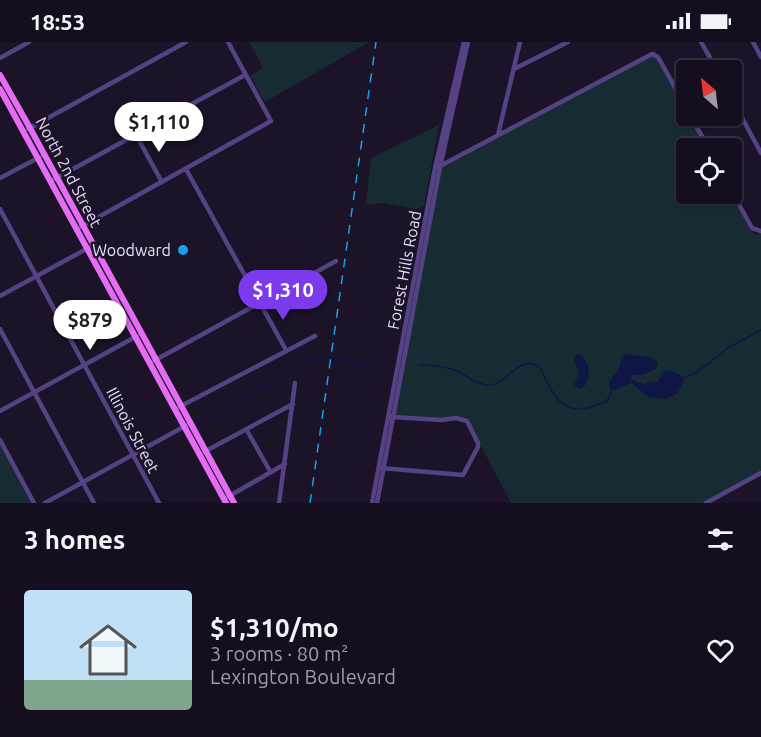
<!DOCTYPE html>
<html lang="en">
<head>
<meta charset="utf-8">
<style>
  :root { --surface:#150e1f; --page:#221c2c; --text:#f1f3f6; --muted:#9d9ca4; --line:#342e3d; --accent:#7c3aed }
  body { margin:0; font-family:Ubuntu,sans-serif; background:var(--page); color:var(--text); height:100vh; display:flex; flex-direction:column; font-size:22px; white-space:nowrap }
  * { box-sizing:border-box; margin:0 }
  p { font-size:20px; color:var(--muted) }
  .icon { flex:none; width:33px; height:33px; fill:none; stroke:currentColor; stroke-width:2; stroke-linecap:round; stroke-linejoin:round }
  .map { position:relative; height:461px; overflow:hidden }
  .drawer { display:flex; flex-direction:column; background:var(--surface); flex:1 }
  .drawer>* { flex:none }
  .needle { width:39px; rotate:332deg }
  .controls { position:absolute; left:676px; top:18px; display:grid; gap:12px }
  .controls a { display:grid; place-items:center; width:66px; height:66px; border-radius:6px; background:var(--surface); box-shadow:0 2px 4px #0004,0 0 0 2px var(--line); font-size:30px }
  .price { position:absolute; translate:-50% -51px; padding:0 14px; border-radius:21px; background:#fff; color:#222; font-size:20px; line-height:39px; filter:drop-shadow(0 2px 3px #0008) }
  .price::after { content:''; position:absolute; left:50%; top:36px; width:18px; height:14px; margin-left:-9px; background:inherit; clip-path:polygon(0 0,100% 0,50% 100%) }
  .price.active { background:var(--accent); color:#fff }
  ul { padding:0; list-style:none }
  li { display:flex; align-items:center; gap:18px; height:150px; padding:0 24px }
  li+li { border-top:2px solid var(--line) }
  li span { display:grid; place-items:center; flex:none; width:168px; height:120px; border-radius:6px; color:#555 }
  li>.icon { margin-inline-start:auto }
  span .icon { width:72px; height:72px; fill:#fffc; stroke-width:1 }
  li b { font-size:26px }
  h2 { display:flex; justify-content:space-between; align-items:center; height:72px; padding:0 24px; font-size:26px }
  .status { display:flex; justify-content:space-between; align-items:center; height:42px; padding:0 30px; background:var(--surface); direction:ltr }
  .status svg { height:16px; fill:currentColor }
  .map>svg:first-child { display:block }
  .green { fill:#162c32 }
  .water { fill:#0f1545 }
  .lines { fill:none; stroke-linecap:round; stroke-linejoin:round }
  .stream { stroke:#0f1545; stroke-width:1.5 }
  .minor { stroke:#554284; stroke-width:4.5 }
  .major { stroke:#e46df3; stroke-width:6 }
  .rail { stroke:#18a0ed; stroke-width:1.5; stroke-dasharray:9 8; stroke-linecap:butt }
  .poi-dot { fill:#18a0ed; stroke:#1c1329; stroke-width:2 }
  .labels { text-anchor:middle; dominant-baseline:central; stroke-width:5; stroke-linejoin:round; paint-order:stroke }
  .street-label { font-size:16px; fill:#e9ddfc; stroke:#1c1329 }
  .poi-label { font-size:16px; fill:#e9ddfc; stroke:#1c1329; text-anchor:end }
</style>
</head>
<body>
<div class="status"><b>18:53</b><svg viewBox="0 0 49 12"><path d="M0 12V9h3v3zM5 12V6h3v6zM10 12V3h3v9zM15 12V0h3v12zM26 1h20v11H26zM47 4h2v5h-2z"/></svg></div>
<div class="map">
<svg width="761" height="461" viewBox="0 0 761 461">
  <rect width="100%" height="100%" fill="#1c1329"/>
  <!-- green -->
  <path class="green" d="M 249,0 L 369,0 L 265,60 L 250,34 L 263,26 Z
    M 655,9 L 687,69 L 687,74 L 689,74 L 707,106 L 687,106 L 687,152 L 731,152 L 750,188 L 756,193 L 761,190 L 761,430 L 704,461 L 511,461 L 467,377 L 395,375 L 442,125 Z
    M 439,83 L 424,164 L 418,167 L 383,161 L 366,163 L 371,116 Z
    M 0,402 L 32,461 L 0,461 Z"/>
  <!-- water -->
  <path class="water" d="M 579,311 C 590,319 593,339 581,347 L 574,343 L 579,331 L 574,319 L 576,313 Z
    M 624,312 L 650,315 L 658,320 L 656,327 L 642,333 L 632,333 L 631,336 L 634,339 L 644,342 L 650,339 L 658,340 L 663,329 C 670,327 679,331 683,336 L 683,341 L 677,352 L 665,357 L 649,355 L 631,341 L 615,348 L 610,347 C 606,336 616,335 619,326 C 621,320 620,317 624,312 Z"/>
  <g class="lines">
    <!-- stream -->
    <path class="stream" d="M 419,323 C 432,323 445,324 457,329 C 467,334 480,345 492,343 C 509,340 521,309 541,327 C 556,361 567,378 607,359 L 613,346
      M 683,336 L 696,331 L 728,306 L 761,288
      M 197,385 L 313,316 L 335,316 L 365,322 L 390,317"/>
    <!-- minor -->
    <path class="minor" d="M 701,0 L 717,28
      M 753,0 L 761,15
      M 0,16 L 29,0
      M 514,27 L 568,0
      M 732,57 L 761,111
      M 690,74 L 709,106
      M 28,87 L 186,0
      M 136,93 L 162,140
      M 498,93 L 520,0
      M 438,125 L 652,12 L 658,15 L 687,67
      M 186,127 L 286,308
      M 0,136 L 40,115
      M 51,139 L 245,33
      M 732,150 L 752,186 L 761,189
      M 0,167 L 159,461
      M 77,187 L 271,79 L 228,0
      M 0,254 L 90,205
      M 0,287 L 94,461
      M 150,321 L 336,219
      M 179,365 L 315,294
      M 0,369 L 137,294
      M 246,387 L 270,429
      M 0,398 L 34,461
      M 204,410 L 293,362
      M 381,426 L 463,433 L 478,405 L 478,401 L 467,379 L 456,376 L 442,378 L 391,375
      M 224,457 L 285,422
      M 45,461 L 187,383
      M 279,461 L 295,341
      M 372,461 L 435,126 L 464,0
      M 377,461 L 440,125 L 468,0
      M 706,461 L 761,431"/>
    <!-- major -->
    <path class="major" d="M 0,33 L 30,86 L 234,461
      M 0,47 L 226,461"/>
    <!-- rail -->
    <path class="rail" d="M 310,461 L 376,0"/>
  </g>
  <!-- markers -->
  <circle class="poi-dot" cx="183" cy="208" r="6"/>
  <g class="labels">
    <!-- street labels -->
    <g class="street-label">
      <text transform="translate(69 130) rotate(62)">North 2nd Street</text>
      <text transform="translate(404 228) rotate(-79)">Forest Hills Road</text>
      <text transform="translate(133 388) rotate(62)">Illinois Street</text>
    </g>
    <!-- poi labels -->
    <g class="poi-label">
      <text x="171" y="208">Woodward</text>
    </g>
  </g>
</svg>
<div class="controls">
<a><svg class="needle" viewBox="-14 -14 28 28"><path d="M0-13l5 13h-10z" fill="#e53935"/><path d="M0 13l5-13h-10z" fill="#9d9ca4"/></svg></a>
<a><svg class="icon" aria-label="locate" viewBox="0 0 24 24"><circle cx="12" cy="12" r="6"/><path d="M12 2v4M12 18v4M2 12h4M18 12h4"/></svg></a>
</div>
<b class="price" style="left:159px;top:111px">$1,110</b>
<b class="price active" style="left:283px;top:279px">$1,310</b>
<b class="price" style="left:90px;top:309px">$879</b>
</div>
<section class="drawer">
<h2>3 homes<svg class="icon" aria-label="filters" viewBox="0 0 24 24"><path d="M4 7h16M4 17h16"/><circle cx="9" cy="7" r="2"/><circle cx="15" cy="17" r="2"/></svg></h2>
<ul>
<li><span style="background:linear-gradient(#bfe0f5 75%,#7fa58c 0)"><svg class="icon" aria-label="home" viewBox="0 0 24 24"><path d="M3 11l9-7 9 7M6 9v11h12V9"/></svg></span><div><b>$1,310/mo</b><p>3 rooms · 80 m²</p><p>Lexington Boulevard</p></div><svg class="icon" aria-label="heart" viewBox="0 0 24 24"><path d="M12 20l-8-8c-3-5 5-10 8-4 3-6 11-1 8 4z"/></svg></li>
</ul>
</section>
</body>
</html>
